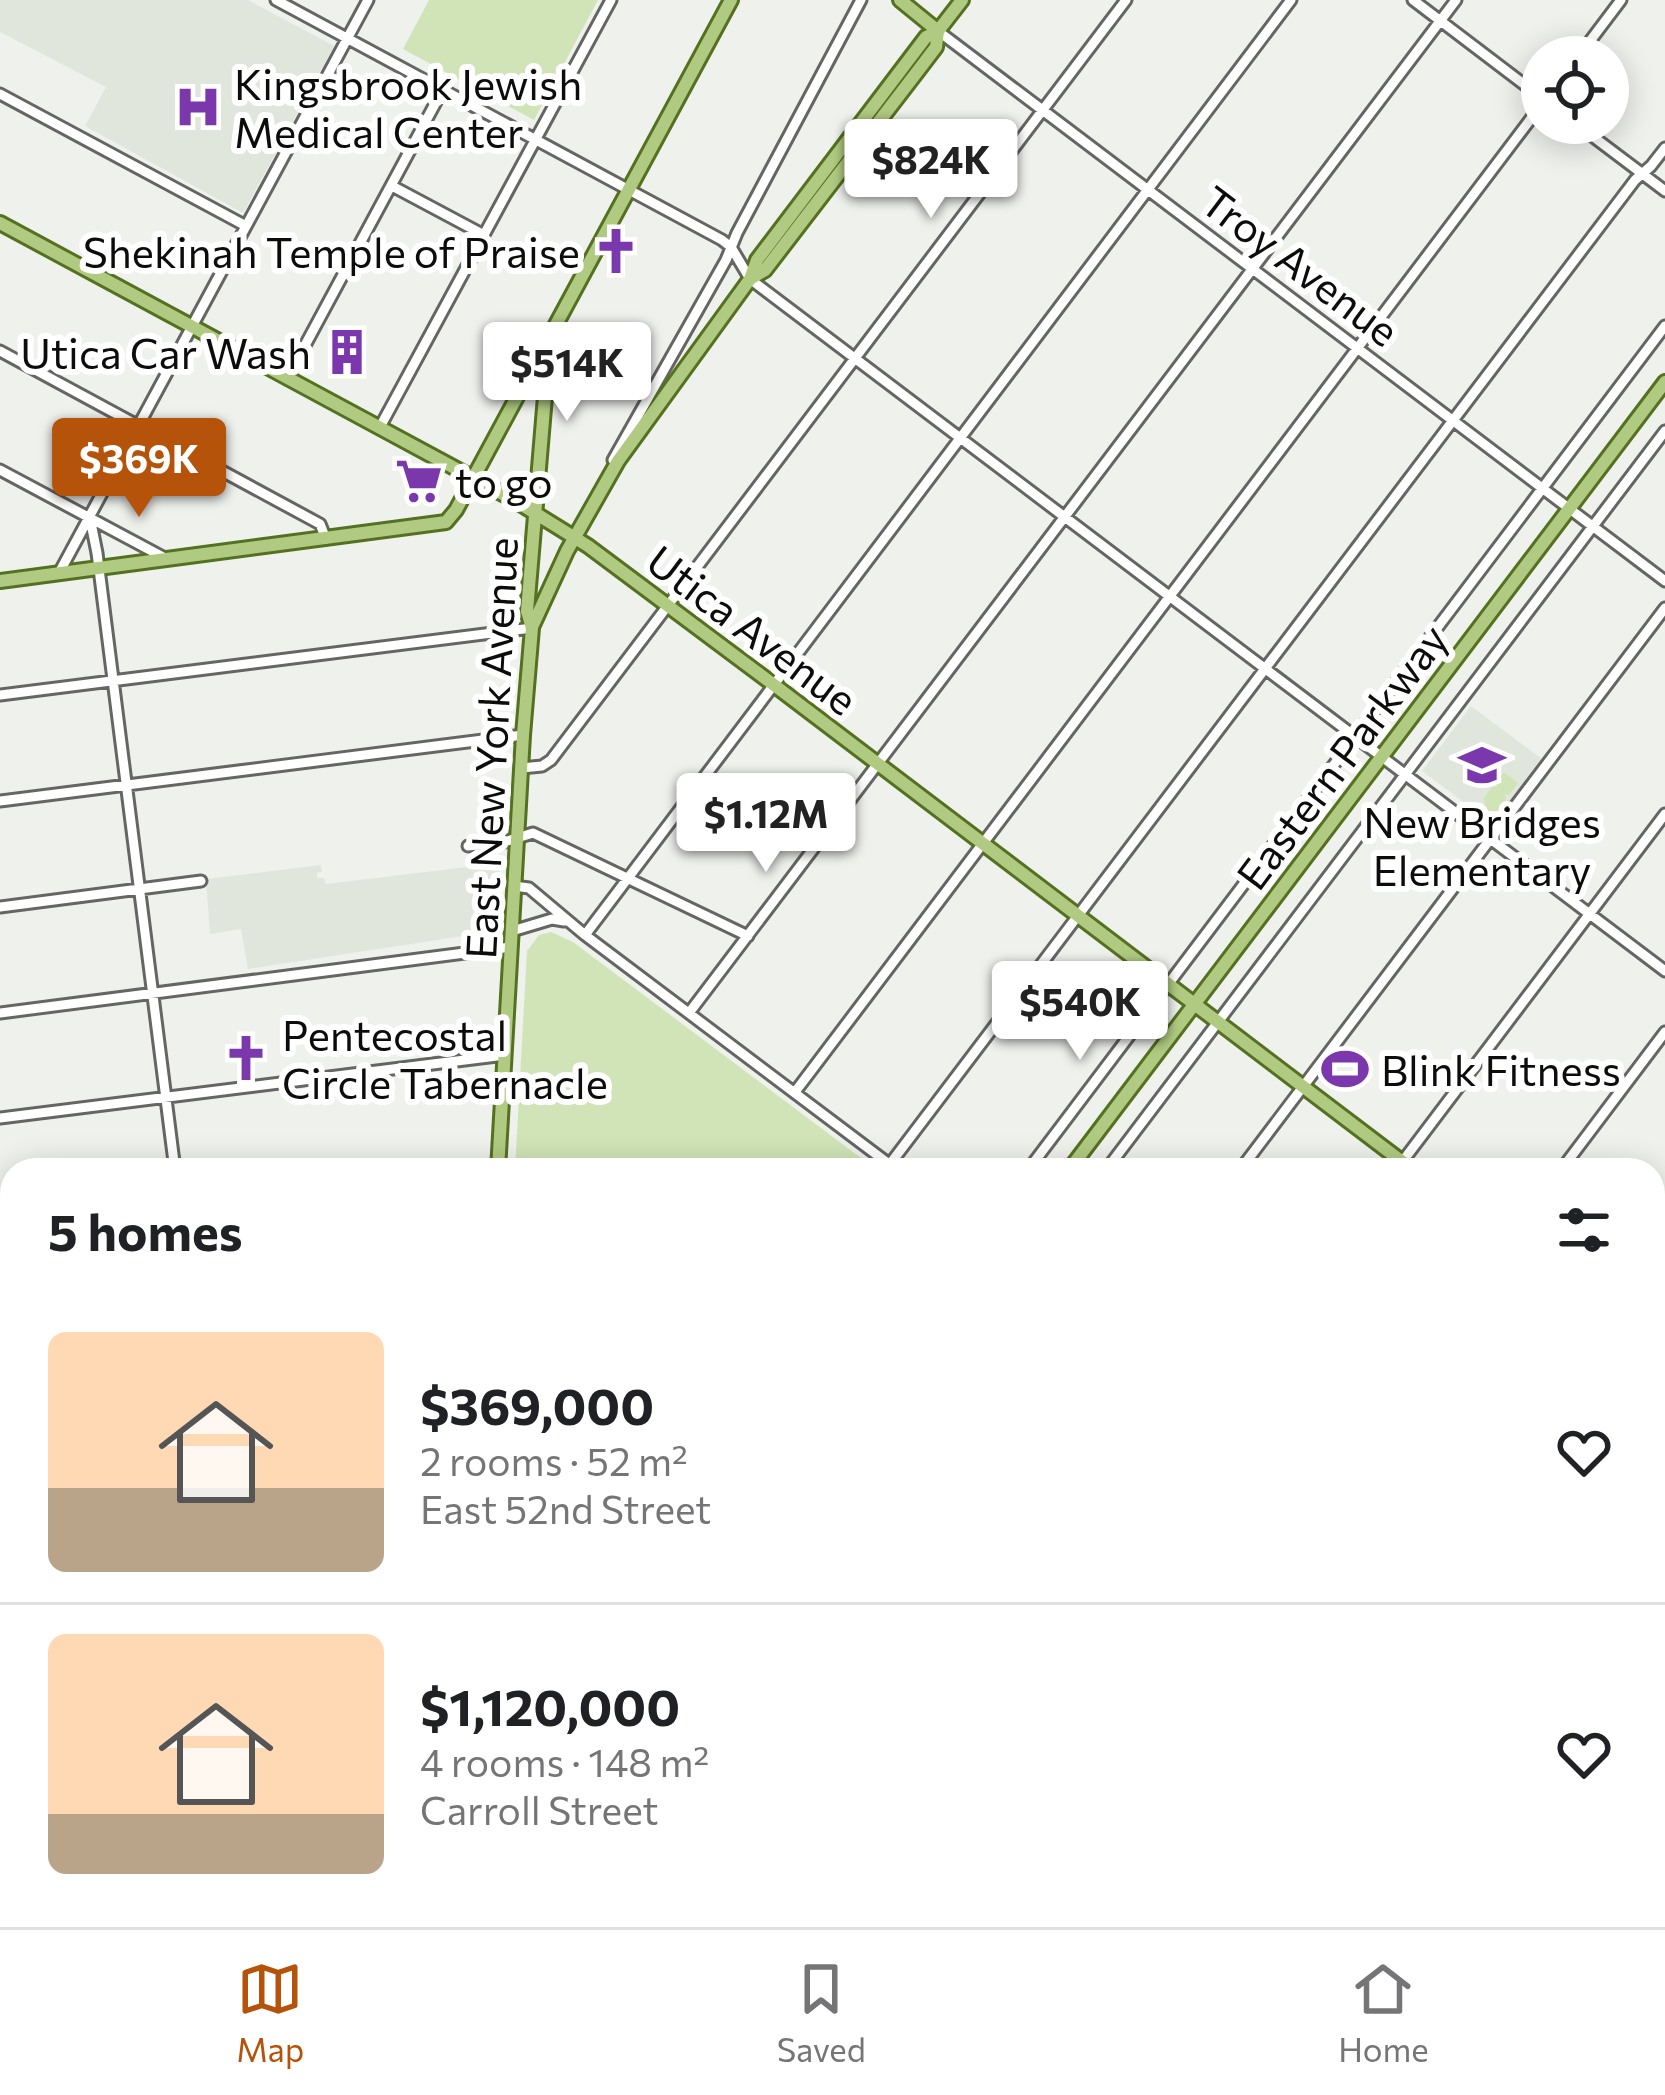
<!DOCTYPE html>
<html lang="en">
<head>
<meta charset="utf-8">
<style>
  :root { --surface:#fff; --page:#f2f2f2; --text:#202124; --muted:#757577; --line:#e0e0e0; --accent:#b45309 }
  body { margin:0; font-family:Commissioner,sans-serif; background:var(--page); color:var(--text); height:100vh; display:flex; flex-direction:column; font-size:45px; white-space:nowrap }
  * { box-sizing:border-box; margin:0 }
  p { font-size:39px; color:var(--muted) }
  .icon { flex:none; width:66px; height:66px; fill:none; stroke:currentColor; stroke-width:2; stroke-linecap:round; stroke-linejoin:round }
  .map { position:relative; flex:1; overflow:hidden }
  .side { position:absolute; left:0px; top:1158px; width:1665px; height:771px; display:flex; flex-direction:column; background:var(--surface); border-radius:36px 36px 0 0; box-shadow:0 6px 30px #0003 }
  .side>* { flex:none }
  .fabs { position:absolute; left:1521px; top:36px; display:grid; gap:24px }
  .fabs a { display:grid; place-items:center; width:108px; height:108px; border-radius:50%; background:var(--surface); box-shadow:0 6px 30px #0003; font-size:60px }
  .price { position:absolute; translate:-50% -102px; padding:0 27px; border-radius:12px; background:#fff; color:#222; font-size:39px; line-height:78px; filter:drop-shadow(0 3px 6px #0008) }
  .price::after { content:''; position:absolute; left:50%; top:72px; width:36px; height:27px; margin-left:-18px; background:inherit; clip-path:polygon(0 0,100% 0,50% 100%) }
  .price.on { background:var(--accent); color:#fff }
  ul { padding:0; list-style:none }
  li { display:flex; align-items:center; gap:36px; height:300px; padding:0 48px }
  li+li { border-top:3px solid var(--line) }
  li span { display:grid; place-items:center; flex:none; width:336px; height:240px; border-radius:18px; color:#555 }
  li>.icon { margin-inline-start:auto }
  span .icon { width:144px; height:144px; fill:#fffc; stroke-width:1 }
  li b { font-size:51px }
  h2 { display:flex; justify-content:space-between; align-items:center; height:144px; padding:0 48px; font-size:51px }
  .dock { display:flex; justify-content:space-around; align-items:center; height:168px; border-top:3px solid var(--line); background:var(--surface); font-size:33px; color:var(--muted) }
  .dock a { display:grid; justify-items:center; gap:6px }
  .dock .on { color:var(--accent) }
  .map>svg:first-child { display:block }
  .built { fill:#e1e6dc }
  .green { fill:#d0e4b7 }
  .lines { fill:none; stroke-linecap:round; stroke-linejoin:round }
  .minor-casing { stroke:#656663; stroke-width:15 }
  .major-casing { stroke:#547021; stroke-width:18 }
  .minor { stroke:#fff; stroke-width:9 }
  .major { stroke:#b0ca81; stroke-width:12 }
  .rail { stroke:#2c2d2b; stroke-width:3; stroke-dasharray:6 12; stroke-linecap:butt }
  .labels { text-anchor:middle; dominant-baseline:central; stroke-width:12; stroke-linejoin:round; paint-order:stroke }
  .poi-label { font-size:42px; fill:#0c0c0b; stroke:#fff; text-anchor:start }
  .street-label { font-size:42px; fill:#0c0c0b; stroke:#fff }
</style>
</head>
<body>
<div class="map">
<svg width="1665" height="1927" viewBox="0 0 1665 1927">
  <rect width="100%" height="100%" fill="#eff1ed"/>
  <!-- built -->
  <path class="built" d="M 0,0 L 248,0 L 334,46 L 243,213 L 85,126 L 106,87 L 0,32 Z
    M 1471,706 L 1542,759 L 1493,824 L 1422,771 Z
    M 500,863 L 496,931 L 248,969 L 241,929 L 210,934 L 206,879 L 321,865 L 322,872 L 317,873 L 317,878 L 324,878 L 326,884 Z"/>
  <!-- green -->
  <path class="green" d="M 429,0 L 598,0 L 534,120 L 403,49 Z
    M 1504,772 L 1518,783 L 1509,795 L 1505,794 L 1506,800 L 1498,810 L 1488,814 L 1480,809 L 1485,805 L 1484,798 L 1492,787 L 1497,787 L 1495,784 Z
    M 551,932 L 573,942 L 877,1170 L 515,1170 L 527,951 L 539,935 Z"/>
  <g class="lines">
    <defs>
      <path id="minor" d="M 276,0 L 722,240 L 731,247 L 750,279 L 1665,971
        M 1413,0 L 1542,98
        M 938,31 L 1665,581
        M 1578,57 L 1621,0
        M 0,94 L 246,226
        M 1575,123 L 1665,191
        M 392,186 L 484,235
        M 0,351 L 320,524 L 326,539
        M 288,377 L 443,89
        M 380,427 L 611,0
        M 613,460 L 726,260 L 737,233 L 861,0
        M 0,470 L 163,557
        M 90,518 L 97,553 L 175,1170
        M 59,573 L 368,0
        M 0,695 L 532,628
        M 521,768 L 542,766 L 551,760 L 1126,0
        M 0,801 L 523,735
        M 468,846 L 504,842 L 533,833 L 748,936
        M 514,886 L 529,888 L 585,935 L 897,1170
        M 0,907 L 201,881
        M 512,931 L 552,919 L 564,921
        M 585,935 L 1291,0
        M 0,1013 L 511,947
        M 689,1013 L 1456,0
        M 795,1092 L 1542,104
        M 0,1118 L 505,1055
        M 890,1164 L 1635,180 L 1651,166 L 1665,148
        M 1028,1170 L 1665,326
        M 1106,1170 L 1665,431
        M 1240,1170 L 1665,608
        M 1396,1170 L 1665,814
        M 1561,1170 L 1665,1032
        M 0,1249 L 12,1247
        M 1653,1266 L 1665,1250
        M 0,1367 L 12,1365
        M 1653,1484 L 1665,1468
        M 0,1496 L 12,1495
        M 0,1579 L 12,1584
        M 0,1692 L 12,1697
        M 1653,1702 L 1665,1686
        M 1653,1743 L 1665,1752
        M 820,1917 L 834,1927
        M 1369,1917 L 1382,1927
        M 79,1927 L 83,1917
        M 526,1927 L 533,1917
        M 669,1927 L 676,1917
        M 988,1927 L 996,1917
        M 1153,1927 L 1161,1917
        M 1318,1927 L 1326,1917
        M 1483,1927 L 1490,1917
        M 1648,1927 L 1665,1904"/>
      <path id="major" d="M 900,0 L 938,31
        M 0,223 L 514,500 L 588,546 L 782,691 L 1413,1170
        M 750,279 L 757,260 L 926,37 L 938,31 L 962,0
        M 0,581 L 446,522 L 456,510 L 731,0
        M 532,627 L 567,551 L 618,461 L 750,279 L 765,270 L 917,72 L 936,47 L 938,31
        M 498,1170 L 523,735 L 532,628 L 527,611 L 550,337
        M 1069,1170 L 1665,382
        M 1653,1352 L 1665,1361
        M 0,1805 L 12,1811
        M 216,1917 L 241,1927
        M 265,1917 L 291,1927
        M 457,1927 L 457,1917
        M 603,1927 L 604,1917
        M 619,1927 L 619,1917"/>
    </defs>
    <!-- minor casing -->
    <use href="#minor" class="minor-casing"/>
    <!-- major casing -->
    <use href="#major" class="major-casing"/>
    <!-- minor -->
    <use href="#minor" class="minor"/>
    <!-- major -->
    <use href="#major" class="major"/>
    <!-- rail -->
    <path class="rail" d="M 0,1493 L 12,1491"/>
  </g>
  <!-- icons -->
  <defs>
    <symbol id="hospital-bare" viewBox="-9 -9 18 18"><path d="M-5-5h3v3.5h4V-5h3V5h-3V1.5h-4V5h-3Z" fill="#7b38ac" stroke="#fff" stroke-width="2.5" paint-order="stroke"/></symbol>
    <symbol id="church-bare" viewBox="-9 -9 18 18"><path d="M-1.2-6h2.4v3.5h3.3v2.4h-3.3V6h-2.4V-.1h-3.3v-2.4h3.3Z" fill="#7b38ac" stroke="#fff" stroke-width="2.5" paint-order="stroke"/></symbol>
    <symbol id="building-bare" viewBox="-9 -9 18 18"><path d="M-4-6H4V6H1V3H-1V6H-4ZM-2.5-4.3h1.7v1.8h-1.7ZM.8-4.3h1.7v1.8H.8ZM-2.5-1h1.7V.8h-1.7ZM.8-1h1.7V.8H.8Z" fill="#7b38ac" stroke="#fff" stroke-width="2.5" paint-order="stroke"/></symbol>
    <symbol id="supermarket-bare" viewBox="-9 -9 18 18"><path d="M-6-5.5h2.5l.6 2H6L4.5 2H-2.5L-4.4-4H-6ZM-1.5 3.2a1.3 1.3 0 1 0 .1 0ZM3 3.2a1.3 1.3 0 1 0 .1 0Z" fill="#7b38ac" stroke="#fff" stroke-width="2.5" paint-order="stroke"/></symbol>
    <symbol id="school-bare" viewBox="-9 -9 18 18"><path d="M0-5L7-2L0 1L-7-2ZM-4 1L0 2.5L4 1V4Q0 6-4 4Z" fill="#7b38ac" stroke="#fff" stroke-width="2.5" paint-order="stroke"/></symbol>
    <symbol id="stadium-bare" viewBox="-9 -9 18 18"><path d="M0-5a6.5 5 0 1 0 0 10a6.5 5 0 1 0 0-10ZM-3.5-1.8h7v3.6h-7Z" fill="#7b38ac" stroke="#fff" stroke-width="2.5" paint-order="stroke"/></symbol>
  </defs>
  <g fill-rule="evenodd">
    <use href="#hospital-bare" x="165" y="74" width="66" height="66"/>
    <use href="#church-bare" x="583" y="218" width="66" height="66"/>
    <use href="#building-bare" x="314" y="319" width="66" height="66"/>
    <use href="#supermarket-bare" x="386" y="448" width="66" height="66"/>
    <use href="#school-bare" x="1449" y="732" width="66" height="66"/>
    <use href="#church-bare" x="213" y="1025" width="66" height="66"/>
    <use href="#stadium-bare" x="1312" y="1036" width="66" height="66"/>
  </g>
  <g class="labels">
    <!-- poi labels -->
    <g class="poi-label">
      <text x="234" y="83">Kingsbrook Jewish<tspan x="234" dy="48">Medical Center</tspan></text>
      <text x="580" y="251" text-anchor="end">Shekinah Temple of Praise</text>
      <text x="311" y="352" text-anchor="end">Utica Car Wash</text>
      <text x="455" y="481">to go</text>
      <text x="1482" y="821" text-anchor="middle">New Bridges<tspan x="1482" dy="48">Elementary</tspan></text>
      <text x="282" y="1034">Pentecostal<tspan x="282" dy="48">Circle Tabernacle</tspan></text>
      <text x="1381" y="1069">Blink Fitness</text>
    </g>
    <!-- street labels -->
    <g class="street-label">
      <text transform="translate(1301 265) rotate(37)">Troy Avenue</text>
      <text transform="translate(753 629) rotate(37)">Utica Avenue</text>
      <text transform="translate(490 748) rotate(-87)">East New York Avenue</text>
      <text transform="translate(1341 756) rotate(-53)">Eastern Parkway</text>
    </g>
  </g>
</svg>
<div class="fabs">
<a><svg class="icon" aria-label="locate" viewBox="0 0 24 24"><circle cx="12" cy="12" r="6"/><path d="M12 2v4M12 18v4M2 12h4M18 12h4"/></svg></a>
</div>
<b class="price" style="left:931px;top:221px">$824K</b>
<b class="price" style="left:567px;top:424px">$514K</b>
<b class="price on" style="left:139px;top:520px">$369K</b>
<b class="price" style="left:766px;top:875px">$1.12M</b>
<b class="price" style="left:1080px;top:1063px">$540K</b>
<section class="side">
<h2>5 homes<svg class="icon" aria-label="filters" viewBox="0 0 24 24"><path d="M4 7h16M4 17h16"/><circle cx="9" cy="7" r="2"/><circle cx="15" cy="17" r="2"/></svg></h2>
<ul>
<li><span style="background:linear-gradient(#ffd9b3 65%,#b9a48a 0)"><svg class="icon" aria-label="home" viewBox="0 0 24 24"><path d="M3 11l9-7 9 7M6 9v11h12V9"/></svg></span><div><b>$369,000</b><p>2 rooms · 52 m²</p><p>East 52nd Street</p></div><svg class="icon" aria-label="heart" viewBox="0 0 24 24"><path d="M12 20l-8-8c-3-5 5-10 8-4 3-6 11-1 8 4z"/></svg></li>
<li><span style="background:linear-gradient(#ffd9b3 75%,#b9a48a 0)"><svg class="icon" aria-label="home" viewBox="0 0 24 24"><path d="M3 11l9-7 9 7M6 9v11h12V9"/></svg></span><div><b>$1,120,000</b><p>4 rooms · 148 m²</p><p>Carroll Street</p></div><svg class="icon" aria-label="heart" viewBox="0 0 24 24"><path d="M12 20l-8-8c-3-5 5-10 8-4 3-6 11-1 8 4z"/></svg></li>
</ul>
</section>
</div>
<nav class="dock">
<a class="on"><svg class="icon" aria-label="map" viewBox="0 0 24 24"><path d="M3 6l6-2 6 2 6-2v14l-6 2-6-2-6 2zM9 4v14M15 6v14"/></svg>Map</a>
<a><svg class="icon" aria-label="saved" viewBox="0 0 24 24"><path d="M7 4h10v16l-5-4-5 4z"/></svg>Saved</a>
<a><svg class="icon" aria-label="home" viewBox="0 0 24 24"><path d="M3 11l9-7 9 7M6 9v11h12V9"/></svg>Home</a>
</nav>
</body>
</html>
